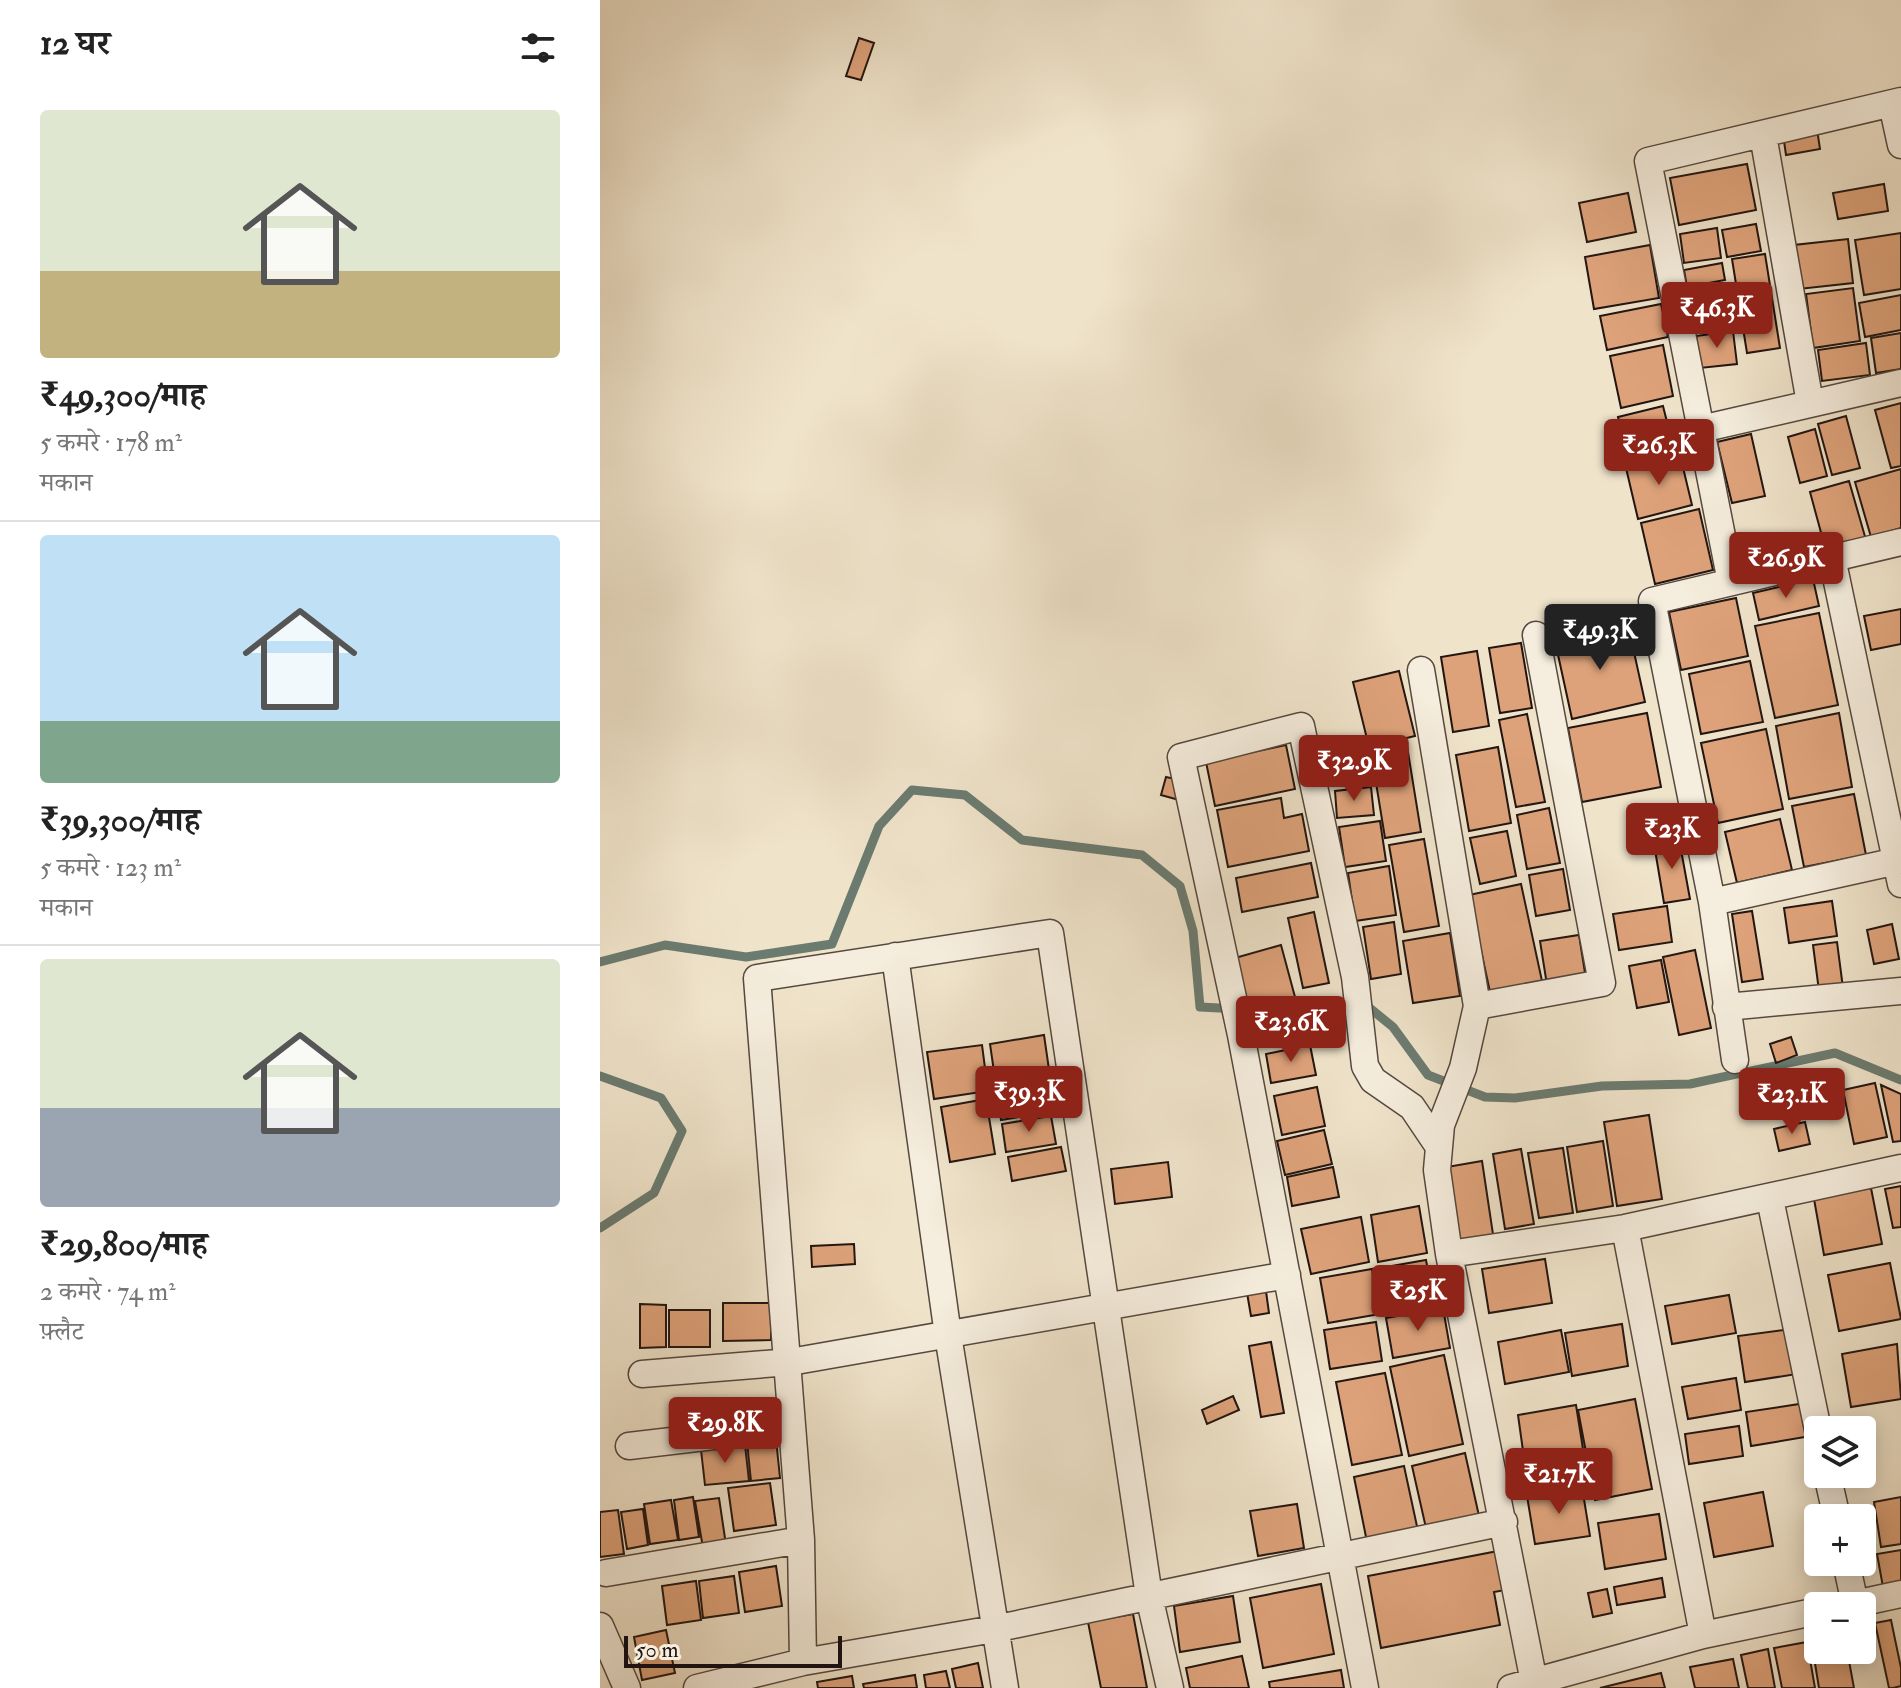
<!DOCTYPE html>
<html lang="hi">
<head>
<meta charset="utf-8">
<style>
  :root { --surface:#fff; --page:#f6f6f6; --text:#222; --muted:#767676; --line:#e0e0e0; --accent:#8f2418 }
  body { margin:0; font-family:"IM FELL Double Pica","Noto Serif Devanagari",serif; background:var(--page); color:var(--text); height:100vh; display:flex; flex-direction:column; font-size:30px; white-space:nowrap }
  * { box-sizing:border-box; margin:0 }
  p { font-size:26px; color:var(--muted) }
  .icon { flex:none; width:44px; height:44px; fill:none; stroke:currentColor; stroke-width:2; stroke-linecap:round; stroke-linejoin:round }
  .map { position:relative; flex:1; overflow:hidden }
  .drawer { display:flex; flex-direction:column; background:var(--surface); width:600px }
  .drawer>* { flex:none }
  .buttons { position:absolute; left:1204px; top:1416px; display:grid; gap:16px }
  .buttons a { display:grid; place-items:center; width:72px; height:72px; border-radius:8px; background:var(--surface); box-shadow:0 4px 20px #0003; font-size:40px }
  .scale { position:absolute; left:24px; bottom:20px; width:218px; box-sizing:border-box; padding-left:8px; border:4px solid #221511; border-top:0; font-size:22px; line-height:28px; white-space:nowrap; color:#221511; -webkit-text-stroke:6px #f5eddd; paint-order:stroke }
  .price { position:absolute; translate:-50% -68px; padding:0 18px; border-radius:8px; background:var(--accent); color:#fff; font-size:26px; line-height:52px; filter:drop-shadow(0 2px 4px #0008) }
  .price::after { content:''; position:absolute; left:50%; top:48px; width:24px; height:18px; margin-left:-12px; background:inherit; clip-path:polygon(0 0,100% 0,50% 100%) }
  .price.current { background:#222; color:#fff }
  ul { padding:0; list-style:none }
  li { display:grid; align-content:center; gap:16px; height:424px; padding:0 40px }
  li+li { border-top:2px solid var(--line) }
  li span { display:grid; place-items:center; height:248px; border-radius:8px; color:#555 }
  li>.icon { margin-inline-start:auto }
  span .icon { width:144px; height:144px; fill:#fffc; stroke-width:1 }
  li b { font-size:34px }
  h2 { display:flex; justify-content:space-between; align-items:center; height:96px; padding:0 40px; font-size:34px }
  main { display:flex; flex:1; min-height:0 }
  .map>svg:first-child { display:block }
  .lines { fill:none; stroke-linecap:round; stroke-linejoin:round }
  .stream { stroke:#6b7b70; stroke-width:9 }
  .building { fill:#dea27a; stroke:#221511; stroke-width:2 }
  .minor-casing { stroke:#55483f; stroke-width:29 }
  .minor { stroke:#f5eddd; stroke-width:26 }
</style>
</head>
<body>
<main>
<section class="drawer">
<h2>12 घर<svg class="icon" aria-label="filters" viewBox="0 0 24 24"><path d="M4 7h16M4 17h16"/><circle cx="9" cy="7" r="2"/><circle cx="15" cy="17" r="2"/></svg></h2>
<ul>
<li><span style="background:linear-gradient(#dfe7d0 65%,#c2b280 0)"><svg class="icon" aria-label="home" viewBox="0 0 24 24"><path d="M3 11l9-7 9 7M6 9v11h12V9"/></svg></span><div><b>₹49,300/माह</b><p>5 कमरे · 178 m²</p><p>मकान</p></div></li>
<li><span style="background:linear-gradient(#bfe0f5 75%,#7fa58c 0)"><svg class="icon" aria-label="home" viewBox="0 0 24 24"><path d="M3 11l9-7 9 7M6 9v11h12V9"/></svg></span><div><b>₹39,300/माह</b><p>5 कमरे · 123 m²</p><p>मकान</p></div></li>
<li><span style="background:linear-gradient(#dfe7d0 60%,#9aa5b1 0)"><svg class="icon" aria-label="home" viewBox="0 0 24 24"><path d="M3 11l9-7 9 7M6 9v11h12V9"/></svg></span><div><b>₹29,800/माह</b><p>2 कमरे · 74 m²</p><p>फ़्लैट</p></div></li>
</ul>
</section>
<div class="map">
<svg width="1301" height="1688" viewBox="0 0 1301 1688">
  <rect width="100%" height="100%" fill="#efe3ca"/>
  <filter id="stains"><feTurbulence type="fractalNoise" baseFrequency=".0025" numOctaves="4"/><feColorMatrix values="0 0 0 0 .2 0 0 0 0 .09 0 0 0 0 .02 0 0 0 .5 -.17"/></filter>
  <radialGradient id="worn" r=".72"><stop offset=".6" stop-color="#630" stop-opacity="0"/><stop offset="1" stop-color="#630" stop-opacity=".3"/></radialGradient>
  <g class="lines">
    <!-- stream -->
    <path class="stream" d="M 0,962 L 65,945 L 146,957 L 232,944 L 279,826 L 312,790 L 365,795 L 422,840 L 542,855 L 580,886 L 593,931 L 600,1007 L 698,1012 L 766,1005 L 793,1027 L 828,1075 L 885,1097 L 915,1098 L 1002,1086 L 1090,1084 L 1235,1053 L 1301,1080
      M 0,1076 L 61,1098 L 82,1131 L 54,1193 L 0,1228"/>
  </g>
  <!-- building -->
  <path class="building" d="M 259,38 L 274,43 L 261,80 L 246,76 Z
    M 1217,129 L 1220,149 L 1186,155 L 1183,134 Z
    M 1147,164 L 1156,210 L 1079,225 L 1070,178 Z
    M 1284,184 L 1288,211 L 1238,219 L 1233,193 Z
    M 1028,193 L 1036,232 L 987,242 L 979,203 Z
    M 1156,224 L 1161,251 L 1127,257 L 1122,230 Z
    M 1117,228 L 1121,258 L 1084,263 L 1080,234 Z
    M 1301,233 L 1301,289 L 1264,295 L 1255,240 Z
    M 1248,239 L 1253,283 L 1199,289 L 1194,245 Z
    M 1050,245 L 1059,298 L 994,309 L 985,257 Z
    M 1165,254 L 1180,348 L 1147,353 L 1132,259 Z
    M 1122,263 L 1125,280 L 1087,287 L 1084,270 Z
    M 1253,288 L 1260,341 L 1213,348 L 1206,294 Z
    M 1301,295 L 1301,330 L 1265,337 L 1259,303 Z
    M 1061,304 L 1068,337 L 1007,350 L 1000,316 Z
    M 1133,331 L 1137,364 L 1100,368 L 1096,336 Z
    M 1301,333 L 1301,369 L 1276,373 L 1271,338 Z
    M 1266,343 L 1270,375 L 1222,381 L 1218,350 Z
    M 1063,345 L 1073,396 L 1021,408 L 1010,356 Z
    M 1301,403 L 1301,466 L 1291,468 L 1275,410 Z
    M 1063,406 L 1074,450 L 1029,461 L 1018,417 Z
    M 1246,416 L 1260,468 L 1232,475 L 1218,424 Z
    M 1215,429 L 1227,476 L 1200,483 L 1188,437 Z
    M 1151,434 L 1165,496 L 1132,503 L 1117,442 Z
    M 1080,455 L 1092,505 L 1038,519 L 1026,468 Z
    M 1301,469 L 1301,528 L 1271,537 L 1255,482 Z
    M 1249,481 L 1266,540 L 1226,551 L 1210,492 Z
    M 1099,509 L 1113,570 L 1055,584 L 1041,523 Z
    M 1213,579 L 1219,606 L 1159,620 L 1153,593 Z
    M 1136,598 L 1148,656 L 1081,670 L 1069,612 Z
    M 1301,609 L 1301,644 L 1271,650 L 1264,616 Z
    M 1219,613 L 1238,705 L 1175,718 L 1155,626 Z
    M 1028,625 L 1045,702 L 972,719 L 955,641 Z
    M 921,643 L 932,708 L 900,713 L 889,648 Z
    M 877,651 L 889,726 L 853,732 L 841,657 Z
    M 1150,661 L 1163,722 L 1101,734 L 1089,674 Z
    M 799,671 L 815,736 L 769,747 L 753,682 Z
    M 1047,713 L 1061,787 L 982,802 L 968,728 Z
    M 1239,713 L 1252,787 L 1189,799 L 1176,726 Z
    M 927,714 L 945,802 L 916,807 L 899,720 Z
    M 1166,729 L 1183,809 L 1118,823 L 1101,743 Z
    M 686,745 L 695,789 L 615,806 L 606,762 Z
    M 807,746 L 821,832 L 785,838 L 771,752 Z
    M 898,747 L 911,823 L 869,831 L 856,755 Z
    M 763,754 L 767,780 L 728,786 L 725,760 Z
    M 566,777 L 584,781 L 579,800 L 561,795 Z
    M 771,787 L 774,815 L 737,818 L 735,791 Z
    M 1254,794 L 1266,855 L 1204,867 L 1192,806 Z
    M 681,798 L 684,818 L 702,814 L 709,851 L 628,867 L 617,810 Z
    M 949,808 L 960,863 L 927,869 L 917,815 Z
    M 1180,819 L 1192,870 L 1137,883 L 1125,832 Z
    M 780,821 L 786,861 L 745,867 L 739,827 Z
    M 907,831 L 916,876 L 880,884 L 870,838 Z
    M 824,839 L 839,926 L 804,932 L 789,845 Z
    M 1079,839 L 1090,899 L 1064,903 L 1054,844 Z
    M 711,863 L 718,897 L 642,912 L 636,878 Z
    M 789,866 L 796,915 L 755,921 L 748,873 Z
    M 963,869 L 970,910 L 936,916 L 929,875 Z
    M 921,884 L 942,981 L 890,992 L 869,895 Z
    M 1232,901 L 1237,936 L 1189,943 L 1184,908 Z
    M 1067,906 L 1072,942 L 1019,950 L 1013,914 Z
    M 1152,911 L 1163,979 L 1142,982 L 1132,914 Z
    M 714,912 L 729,983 L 703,988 L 688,918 Z
    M 794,922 L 801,974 L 771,979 L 763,927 Z
    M 1292,924 L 1299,959 L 1274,964 L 1267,930 Z
    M 850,933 L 860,996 L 813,1003 L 803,941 Z
    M 979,935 L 986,979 L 947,985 L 940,941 Z
    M 1237,942 L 1243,988 L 1219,991 L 1213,945 Z
    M 681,945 L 695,997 L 648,1009 L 635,958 Z
    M 1095,950 L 1111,1028 L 1079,1035 L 1063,957 Z
    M 1061,960 L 1069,1002 L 1037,1008 L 1029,966 Z
    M 444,1035 L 455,1111 L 401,1120 L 390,1044 Z
    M 1191,1037 L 1197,1055 L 1176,1063 L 1170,1044 Z
    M 382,1045 L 388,1091 L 334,1099 L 327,1052 Z
    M 710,1045 L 716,1075 L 671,1083 L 666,1054 Z
    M 1275,1083 L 1287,1137 L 1254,1144 L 1243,1090 Z
    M 1281,1085 L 1301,1094 L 1301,1141 L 1293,1142 Z
    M 717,1087 L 725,1126 L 682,1135 L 674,1096 Z
    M 386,1099 L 395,1154 L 350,1162 L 341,1107 Z
    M 1049,1115 L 1062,1199 L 1017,1206 L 1004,1122 Z
    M 451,1116 L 456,1144 L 406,1152 L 402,1124 Z
    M 1205,1122 L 1210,1144 L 1179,1151 L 1174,1129 Z
    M 724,1130 L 732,1164 L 685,1175 L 677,1141 Z
    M 1003,1141 L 1013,1206 L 977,1212 L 967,1147 Z
    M 461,1147 L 466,1171 L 412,1181 L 408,1157 Z
    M 963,1148 L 973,1213 L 939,1218 L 928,1153 Z
    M 921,1149 L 934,1224 L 905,1229 L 893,1154 Z
    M 882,1161 L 894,1241 L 859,1246 L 847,1167 Z
    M 568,1162 L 572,1197 L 515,1204 L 511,1169 Z
    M 733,1167 L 739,1197 L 692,1206 L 687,1177 Z
    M 1301,1186 L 1301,1227 L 1293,1228 L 1285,1189 Z
    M 1271,1188 L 1282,1244 L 1224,1255 L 1214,1199 Z
    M 819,1206 L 827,1253 L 778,1262 L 771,1215 Z
    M 761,1217 L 769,1262 L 711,1274 L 701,1229 Z
    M 254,1244 L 255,1264 L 212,1267 L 211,1246 Z
    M 945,1259 L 952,1303 L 889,1313 L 882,1269 Z
    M 826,1260 L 834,1304 L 788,1312 L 780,1268 Z
    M 1290,1263 L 1301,1319 L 1239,1331 L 1228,1275 Z
    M 772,1269 L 780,1314 L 728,1323 L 720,1278 Z
    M 665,1284 L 669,1313 L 651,1316 L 646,1287 Z
    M 1129,1295 L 1136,1333 L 1072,1344 L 1065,1306 Z
    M 123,1303 L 171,1303 L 171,1340 L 123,1341 Z
    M 40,1304 L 66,1305 L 66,1347 L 40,1348 Z
    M 843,1308 L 850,1348 L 793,1358 L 786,1318 Z
    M 69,1310 L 110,1310 L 110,1347 L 69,1347 Z
    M 776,1322 L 782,1361 L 730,1369 L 724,1330 Z
    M 1022,1324 L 1028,1366 L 972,1376 L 965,1333 Z
    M 1191,1329 L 1197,1374 L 1145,1382 L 1138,1336 Z
    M 961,1330 L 969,1372 L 905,1384 L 898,1342 Z
    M 671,1342 L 684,1413 L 661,1417 L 649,1346 Z
    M 1297,1344 L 1301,1399 L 1251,1407 L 1242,1354 Z
    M 844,1355 L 863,1444 L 809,1456 L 790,1367 Z
    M 785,1373 L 802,1455 L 752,1465 L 736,1382 Z
    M 1136,1378 L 1141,1410 L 1088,1419 L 1082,1387 Z
    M 633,1396 L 639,1410 L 607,1424 L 602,1410 Z
    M 1035,1399 L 1052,1489 L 995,1500 L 978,1410 Z
    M 1206,1403 L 1211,1436 L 1151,1446 L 1146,1412 Z
    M 976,1405 L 983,1449 L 924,1458 L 918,1415 Z
    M 1139,1426 L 1143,1456 L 1089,1464 L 1085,1434 Z
    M 176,1439 L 180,1478 L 151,1481 L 147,1442 Z
    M 145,1445 L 149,1481 L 105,1485 L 101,1450 Z
    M 865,1453 L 879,1516 L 826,1528 L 812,1466 Z
    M 804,1466 L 818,1531 L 767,1542 L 754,1477 Z
    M 170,1483 L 176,1525 L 134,1531 L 128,1488 Z
    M 982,1487 L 990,1536 L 935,1544 L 927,1496 Z
    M 1163,1492 L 1173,1546 L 1114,1557 L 1104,1503 Z
    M 93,1497 L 99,1537 L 79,1540 L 74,1500 Z
    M 1301,1497 L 1301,1544 L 1281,1547 L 1274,1502 Z
    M 119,1498 L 126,1545 L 103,1548 L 95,1501 Z
    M 71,1500 L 78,1540 L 50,1544 L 44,1504 Z
    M 697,1504 L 704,1548 L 658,1556 L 650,1511 Z
    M 43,1509 L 48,1545 L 27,1549 L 21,1512 Z
    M 18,1510 L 24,1554 L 0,1557 L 0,1512 Z
    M 1059,1514 L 1066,1559 L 1005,1569 L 998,1523 Z
    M 1301,1550 L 1301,1584 L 1283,1587 L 1277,1554 Z
    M 898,1551 L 905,1590 L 894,1592 L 900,1625 L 781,1648 L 768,1576 Z
    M 176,1566 L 182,1606 L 145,1612 L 139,1572 Z
    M 134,1576 L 139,1613 L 103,1618 L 99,1581 Z
    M 1062,1578 L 1065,1597 L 1017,1605 L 1014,1587 Z
    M 96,1581 L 101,1620 L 67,1625 L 62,1586 Z
    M 721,1584 L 734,1654 L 663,1668 L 650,1598 Z
    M 1007,1589 L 1012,1613 L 993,1617 L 988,1593 Z
    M 633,1596 L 640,1642 L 580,1652 L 574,1606 Z
    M 533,1614 L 547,1688 L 501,1688 L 488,1622 Z
    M 1291,1620 L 1301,1668 L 1301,1686 L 1293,1688 L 1289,1688 L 1275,1623 Z
    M 66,1630 L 75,1673 L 42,1680 L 34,1637 Z
    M 1218,1638 L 1218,1650 L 1247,1650 L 1254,1688 L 1219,1688 L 1211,1639 Z
    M 1207,1642 L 1215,1688 L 1182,1688 L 1174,1648 Z
    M 1168,1649 L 1175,1688 L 1148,1688 L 1141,1655 Z
    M 642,1656 L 649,1688 L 590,1688 L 586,1668 Z
    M 1133,1659 L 1139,1688 L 1095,1688 L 1090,1667 Z
    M 378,1663 L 383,1688 L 356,1688 L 352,1669 Z
    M 741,1670 L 744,1688 L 670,1688 L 669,1682 Z
    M 346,1671 L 350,1688 L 326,1688 L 324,1675 Z
    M 1061,1673 L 1065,1688 L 1000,1688 Z
    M 315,1675 L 317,1688 L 264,1688 L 263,1684 Z
    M 252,1676 L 254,1688 L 218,1688 L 217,1682 Z"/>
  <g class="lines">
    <defs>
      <path id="minor" d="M 1292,104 L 1301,145
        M 1163,135 L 1210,403
        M 1101,429 L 1301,383
        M 1232,558 L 1301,884
        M 1131,582 L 1048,161 L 1301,101
        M 821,670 L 877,1006
        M 1112,902 L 1297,861
        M 295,956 L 348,1335 L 405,1688
        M 1126,1007 L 1301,991
        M 1135,1060 L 1112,902 L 1052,601 L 1301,542
        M 1170,1199 L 1218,1430
        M 1025,1228 L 1103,1635
        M 849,1254 L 1025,1228 L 1301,1168
        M 42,1374 L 190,1362 L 687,1275
        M 29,1446 L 191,1427
        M 1227,1474 L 1237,1518
        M 1246,1562 L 1255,1604
        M 6,1573 L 201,1540
        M 1245,1606 L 1301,1594
        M 0,1626 L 27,1688
        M 203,1662 L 201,1540 L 157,978 L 450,933 L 549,1596 L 570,1688
        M 934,1682 L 849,1254 L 837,1170 L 841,1125 L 863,1068 L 877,1006 L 1002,983 L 936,635
        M 97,1688 L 203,1662 L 394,1629 L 904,1522
        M 765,1688 L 641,1035 L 581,757 L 701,726 L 755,977 L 765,1066 L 773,1080 L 812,1107 L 839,1147
        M 911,1688 L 1103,1635 L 1218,1611"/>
    </defs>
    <!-- minor casing -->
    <use href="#minor" class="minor-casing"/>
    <!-- minor -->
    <use href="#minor" class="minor"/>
  </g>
  <rect width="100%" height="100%" filter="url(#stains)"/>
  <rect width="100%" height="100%" fill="url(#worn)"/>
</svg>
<div class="buttons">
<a><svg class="icon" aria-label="layers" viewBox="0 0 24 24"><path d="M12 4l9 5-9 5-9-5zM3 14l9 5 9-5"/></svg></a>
<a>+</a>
<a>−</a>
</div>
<div class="scale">50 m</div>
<b class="price" style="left:1117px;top:350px">₹46.3K</b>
<b class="price" style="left:1059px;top:487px">₹26.3K</b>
<b class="price" style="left:1186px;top:600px">₹26.9K</b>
<b class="price current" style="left:1000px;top:672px">₹49.3K</b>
<b class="price" style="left:754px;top:803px">₹32.9K</b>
<b class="price" style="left:1072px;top:871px">₹23K</b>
<b class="price" style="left:691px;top:1064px">₹23.6K</b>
<b class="price" style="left:429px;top:1134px">₹39.3K</b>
<b class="price" style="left:1192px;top:1136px">₹23.1K</b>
<b class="price" style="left:818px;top:1333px">₹25K</b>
<b class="price" style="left:125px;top:1465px">₹29.8K</b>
<b class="price" style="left:959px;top:1516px">₹21.7K</b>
</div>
</main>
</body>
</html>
